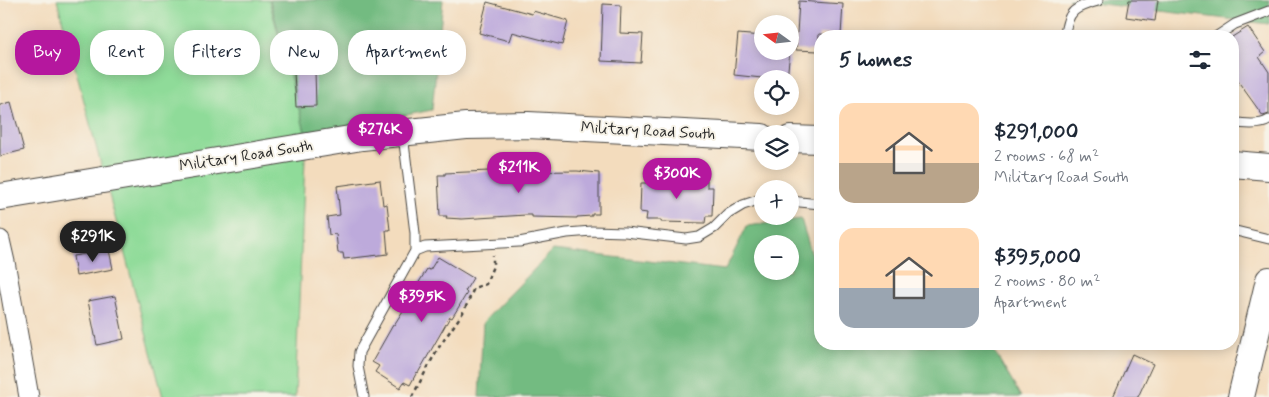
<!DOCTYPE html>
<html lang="en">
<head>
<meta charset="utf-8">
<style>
  :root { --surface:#fff; --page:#f6f6f7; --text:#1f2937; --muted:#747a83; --accent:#b5179e }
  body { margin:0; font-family:Mynerve,sans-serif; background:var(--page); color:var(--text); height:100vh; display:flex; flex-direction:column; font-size:19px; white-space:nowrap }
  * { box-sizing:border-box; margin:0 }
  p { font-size:16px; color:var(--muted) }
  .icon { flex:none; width:28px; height:28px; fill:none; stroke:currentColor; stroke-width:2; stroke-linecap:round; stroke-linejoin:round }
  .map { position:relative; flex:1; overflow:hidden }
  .details { position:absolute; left:814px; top:30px; width:425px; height:320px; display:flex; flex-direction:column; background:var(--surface); border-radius:20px; box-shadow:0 2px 12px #0003 }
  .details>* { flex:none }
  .top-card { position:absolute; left:15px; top:30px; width:475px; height:45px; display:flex; gap:10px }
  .needle { width:32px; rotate:285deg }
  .controls { position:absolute; left:754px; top:15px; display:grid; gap:10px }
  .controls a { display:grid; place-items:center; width:45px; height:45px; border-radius:50%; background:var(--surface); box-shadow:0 2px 12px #0003; font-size:25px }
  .price { position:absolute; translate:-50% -42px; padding:0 11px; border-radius:18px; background:var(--accent); color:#fff; font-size:16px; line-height:32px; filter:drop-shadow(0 1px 2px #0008) }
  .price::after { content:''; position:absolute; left:50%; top:30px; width:15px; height:11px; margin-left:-8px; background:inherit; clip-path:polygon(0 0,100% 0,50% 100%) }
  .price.on { background:#222; color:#fff }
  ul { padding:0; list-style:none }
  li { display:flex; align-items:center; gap:15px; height:125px; padding:0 25px }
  li span { display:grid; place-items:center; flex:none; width:140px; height:100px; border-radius:15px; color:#555 }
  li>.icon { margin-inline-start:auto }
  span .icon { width:60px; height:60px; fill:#fffc; stroke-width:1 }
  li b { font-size:21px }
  h2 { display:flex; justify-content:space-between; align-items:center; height:60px; padding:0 25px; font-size:21px }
  .pill { padding:0 18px; border-radius:20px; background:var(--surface); box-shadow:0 2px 12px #0003; font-size:18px; line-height:45px }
  .pill.on { background:var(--accent); color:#fff }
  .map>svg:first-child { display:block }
  .green { fill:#8fdb99; stroke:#5d8362 }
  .forest { fill:#73bb81; stroke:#4f7356; fill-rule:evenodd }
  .building { fill:#bdaadb }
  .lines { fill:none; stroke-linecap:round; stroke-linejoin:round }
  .service-casing { stroke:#494641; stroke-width:11 }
  .minor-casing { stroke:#494641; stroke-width:21 }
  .secondary-casing { stroke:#494641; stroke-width:28 }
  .path { stroke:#494641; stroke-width:2.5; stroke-dasharray:4 4; stroke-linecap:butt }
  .service { stroke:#fff; stroke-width:9 }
  .minor { stroke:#fff; stroke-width:19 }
  .secondary { stroke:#fff; stroke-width:26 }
  .labels { text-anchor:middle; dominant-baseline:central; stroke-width:4; stroke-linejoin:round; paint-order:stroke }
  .street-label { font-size:16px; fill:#2b2b2b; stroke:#f7f3e8 }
</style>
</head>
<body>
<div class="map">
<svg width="1269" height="397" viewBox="0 0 1269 397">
  <rect width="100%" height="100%" fill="#f7f3e8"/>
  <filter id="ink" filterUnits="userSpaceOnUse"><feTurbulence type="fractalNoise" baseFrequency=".02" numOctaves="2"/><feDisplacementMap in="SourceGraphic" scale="10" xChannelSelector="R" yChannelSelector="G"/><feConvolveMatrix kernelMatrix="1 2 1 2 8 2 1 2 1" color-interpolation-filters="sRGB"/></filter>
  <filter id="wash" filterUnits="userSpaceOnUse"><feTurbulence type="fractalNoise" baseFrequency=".0096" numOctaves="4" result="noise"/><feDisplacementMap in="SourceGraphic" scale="20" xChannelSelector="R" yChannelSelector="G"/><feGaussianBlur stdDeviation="1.12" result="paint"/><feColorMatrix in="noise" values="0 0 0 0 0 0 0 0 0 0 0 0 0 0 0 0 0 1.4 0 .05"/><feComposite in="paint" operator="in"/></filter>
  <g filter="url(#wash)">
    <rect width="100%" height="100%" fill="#f3dcbd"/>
    <!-- green -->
    <path class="green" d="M 57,0 L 269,0 L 306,135 L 295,397 L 163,397 Z"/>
    <!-- forest -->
    <path class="forest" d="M 270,0 L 443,0 L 432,110 L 306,135 Z
      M 1068,0 L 1269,0 L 1269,24 Z
      M 801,219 L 820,282 L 820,344 L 916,344 L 920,346 L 951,344 L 990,344 L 1021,397 L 479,397 L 483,322 L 553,250 L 725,270 L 747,226 ZM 762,244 L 790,244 L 790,271 L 762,271 Z"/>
    <g id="blocks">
      <!-- building -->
      <path class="building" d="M 1129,0 L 1158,0 L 1155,21 L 1126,17 Z
        M 799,1 L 843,4 L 841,35 L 819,34 L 818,51 L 796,50 Z
        M 487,2 L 532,14 L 533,11 L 568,21 L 562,45 L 512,32 L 509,41 L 479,33 Z
        M 603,4 L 621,5 L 620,33 L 643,34 L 641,63 L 601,61 Z
        M 1248,27 L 1265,52 L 1259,57 L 1269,72 L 1269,114 L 1263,116 L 1232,73 L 1232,37 Z
        M 738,34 L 762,36 L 762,51 L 790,51 L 787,79 L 771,79 L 734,75 Z
        M 315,71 L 316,106 L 296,107 L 294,72 Z
        M 11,102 L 24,150 L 0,156 L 0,105 Z
        M 489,171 L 504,171 L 504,172 L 577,171 L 599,173 L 599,214 L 592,214 L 592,216 L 577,217 L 577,218 L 532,217 L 532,215 L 526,215 L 462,219 L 446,218 L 447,216 L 440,216 L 438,175 L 445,175 L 445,173 Z
        M 649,176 L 693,177 L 693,179 L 707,180 L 707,187 L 713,187 L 712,216 L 706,216 L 705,223 L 661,222 L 661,220 L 646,220 L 647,213 L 640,212 L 641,183 L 648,183 Z
        M 380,180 L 383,205 L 387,204 L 390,230 L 386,230 L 388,254 L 344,259 L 343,253 L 338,253 L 336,234 L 329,235 L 327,217 L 340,215 L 337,186 Z
        M 109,250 L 113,269 L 76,276 L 73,256 Z
        M 438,257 L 473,278 L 465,291 L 467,293 L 452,318 L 450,317 L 418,373 L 417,372 L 410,385 L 404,382 L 400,388 L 375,372 L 379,366 L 372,362 L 393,325 L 394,325 L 413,295 L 412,294 L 427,269 L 430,270 Z
        M 115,296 L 124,339 L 97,345 L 88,301 Z
        M 1132,354 L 1153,364 L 1138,397 L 1113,397 Z"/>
    </g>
  </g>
  <g filter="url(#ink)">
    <use href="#blocks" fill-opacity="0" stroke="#494641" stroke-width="1"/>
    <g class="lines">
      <defs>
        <path id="service" d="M 1065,36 C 1067,10 1076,7 1098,1
          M 1217,36 L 1235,24 L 1269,11
          M 1232,122 C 1243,124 1260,126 1269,120
          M 790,201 L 820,204
          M 1232,230 L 1269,239
          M 415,251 L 425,247 L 519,242 L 567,233 L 592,231 L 625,232 L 686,239 L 699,237 L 714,228 L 728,214 L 743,205 L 758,200 L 762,200
          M 364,397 L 358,366 L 359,352 L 415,251 L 415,233 L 403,135"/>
        <path id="minor" d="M 0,240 L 5,262 L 29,397"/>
        <path id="secondary" d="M 790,139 L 820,140
          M 1232,164 L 1269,167
          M 0,197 L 362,137 L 466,126 L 528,125 L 762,137
          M 1241,397 L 1269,280"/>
      </defs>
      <!-- service casing -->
      <use href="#service" class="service-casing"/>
      <!-- minor casing -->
      <use href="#minor" class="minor-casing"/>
      <!-- secondary casing -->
      <use href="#secondary" class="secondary-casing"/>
      <!-- path -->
      <path class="path" d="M 412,397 L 437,350 L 464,311 L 474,288 L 486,284 L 493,266 L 493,255"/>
      <!-- service -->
      <use href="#service" class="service"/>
      <!-- minor -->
      <use href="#minor" class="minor"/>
      <!-- secondary -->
      <use href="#secondary" class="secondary"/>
    </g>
  </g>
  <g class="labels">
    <!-- street labels -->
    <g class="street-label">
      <text transform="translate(648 131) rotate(3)">Military Road South</text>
      <text transform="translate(246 156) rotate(-9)">Military Road South</text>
    </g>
  </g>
</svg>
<div class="controls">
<a><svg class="needle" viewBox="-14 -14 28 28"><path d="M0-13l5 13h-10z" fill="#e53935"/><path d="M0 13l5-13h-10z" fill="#747a83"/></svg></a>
<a><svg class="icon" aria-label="locate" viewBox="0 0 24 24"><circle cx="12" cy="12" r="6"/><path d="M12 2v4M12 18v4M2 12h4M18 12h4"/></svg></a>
<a><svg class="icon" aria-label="layers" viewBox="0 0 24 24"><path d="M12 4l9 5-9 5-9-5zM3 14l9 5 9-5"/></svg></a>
<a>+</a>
<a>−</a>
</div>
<b class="price" style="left:380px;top:156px">$276K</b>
<b class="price" style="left:519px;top:194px">$211K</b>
<b class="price" style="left:677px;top:200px">$300K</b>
<b class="price on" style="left:93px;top:263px">$291K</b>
<b class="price" style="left:422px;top:323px">$395K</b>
<div class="top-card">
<a class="pill on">Buy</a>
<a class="pill">Rent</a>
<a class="pill">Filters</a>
<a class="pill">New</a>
<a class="pill">Apartment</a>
</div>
<section class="details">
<h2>5 homes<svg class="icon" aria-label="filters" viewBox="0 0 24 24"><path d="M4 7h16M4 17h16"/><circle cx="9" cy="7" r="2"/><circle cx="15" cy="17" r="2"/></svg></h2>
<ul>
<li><span style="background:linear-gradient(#ffd9b3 60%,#b9a48a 0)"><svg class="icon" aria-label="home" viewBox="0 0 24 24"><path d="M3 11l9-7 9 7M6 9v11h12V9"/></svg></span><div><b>$291,000</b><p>2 rooms · 68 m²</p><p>Military Road South</p></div></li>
<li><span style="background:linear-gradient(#ffd9b3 60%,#9aa5b1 0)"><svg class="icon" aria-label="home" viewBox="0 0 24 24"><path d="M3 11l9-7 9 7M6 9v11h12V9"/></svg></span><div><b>$395,000</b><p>2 rooms · 80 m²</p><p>Apartment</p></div></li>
</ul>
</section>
</div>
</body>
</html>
